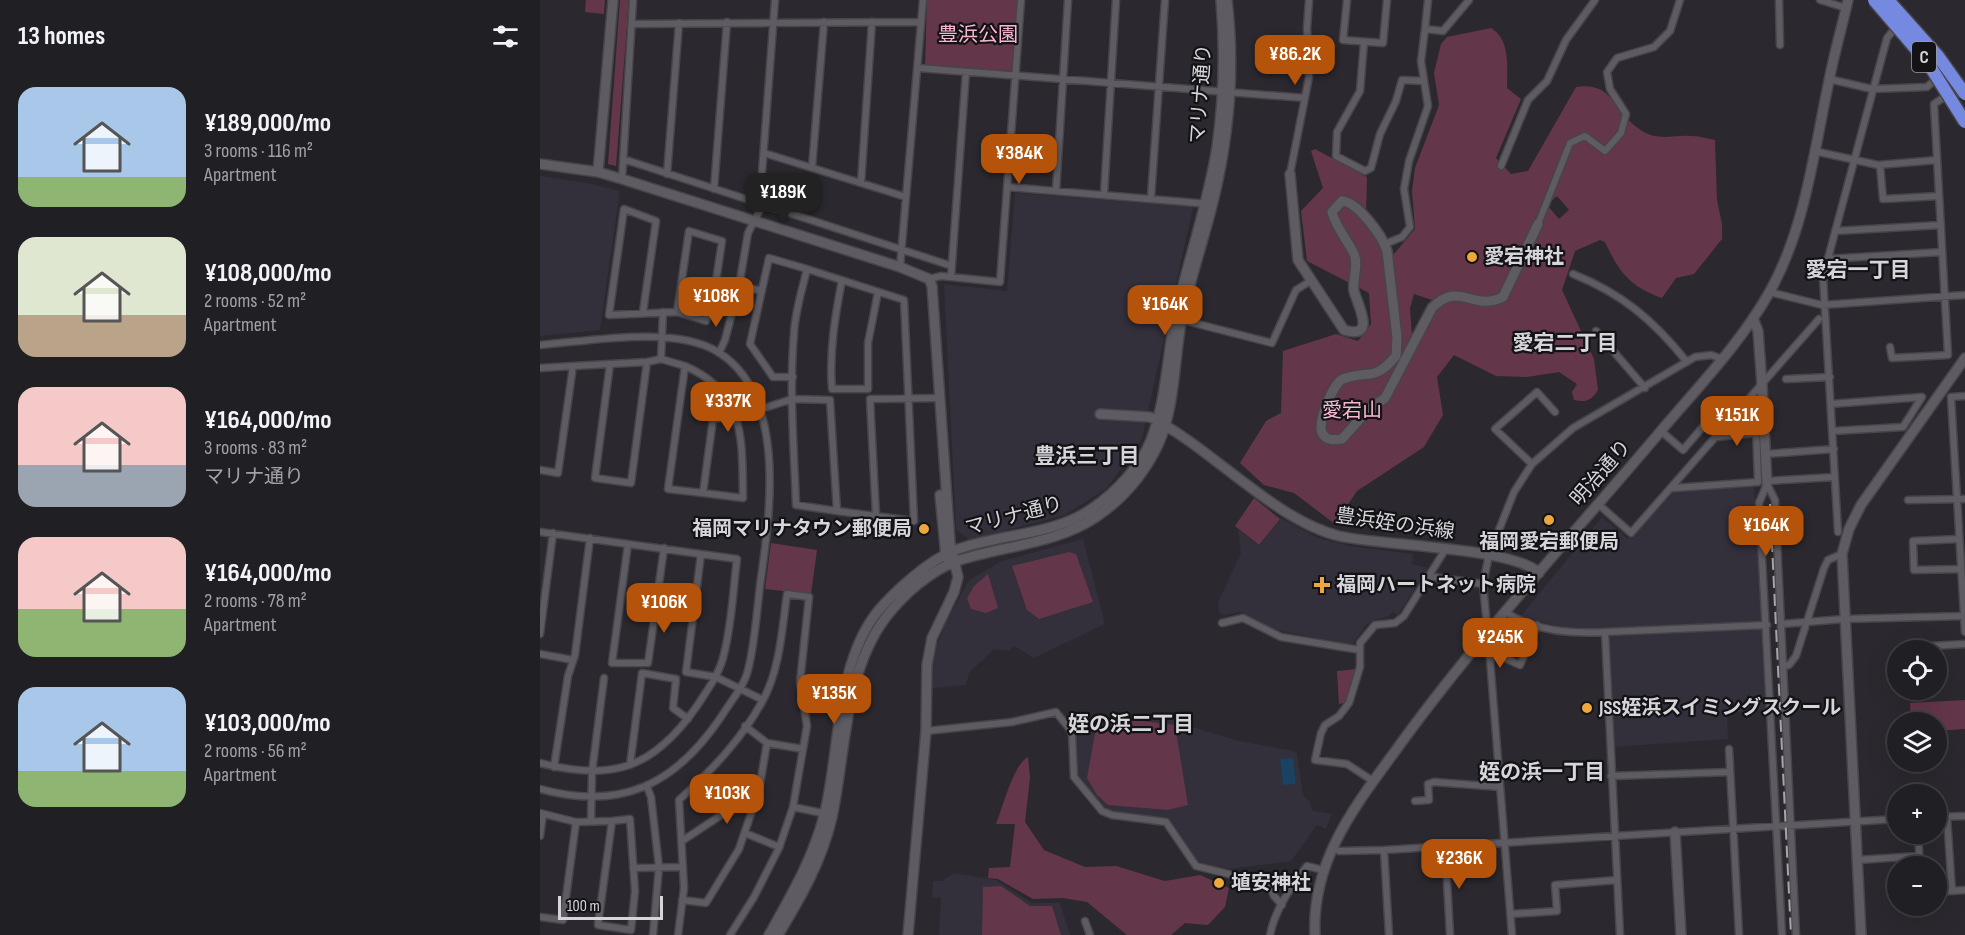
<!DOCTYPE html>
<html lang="en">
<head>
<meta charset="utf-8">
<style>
  :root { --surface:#201f23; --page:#2d2c30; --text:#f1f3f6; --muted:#a2a2a6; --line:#3d3d41; --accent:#b45309 }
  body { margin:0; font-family:"Sofia Sans Condensed","Noto Sans JP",sans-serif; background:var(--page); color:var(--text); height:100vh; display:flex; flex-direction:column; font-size:22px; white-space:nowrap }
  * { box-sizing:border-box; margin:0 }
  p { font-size:20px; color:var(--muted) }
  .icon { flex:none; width:33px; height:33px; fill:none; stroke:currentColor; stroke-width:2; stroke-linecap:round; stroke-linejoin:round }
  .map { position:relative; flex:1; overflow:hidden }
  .sheet { display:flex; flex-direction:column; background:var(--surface); width:540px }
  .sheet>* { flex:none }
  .tools { position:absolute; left:1347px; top:640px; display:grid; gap:12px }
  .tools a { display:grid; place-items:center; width:60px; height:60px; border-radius:50%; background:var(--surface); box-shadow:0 6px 24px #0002,0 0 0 2px var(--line); font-size:30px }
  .scale { position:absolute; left:18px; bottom:15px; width:105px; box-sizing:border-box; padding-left:6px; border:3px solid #d6d5d9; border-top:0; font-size:16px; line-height:21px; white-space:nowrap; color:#d6d5d9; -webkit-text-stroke:4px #131215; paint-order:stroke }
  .price { position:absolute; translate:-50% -51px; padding:0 14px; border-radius:12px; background:var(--accent); color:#fff; font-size:20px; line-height:39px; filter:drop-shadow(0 2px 3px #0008) }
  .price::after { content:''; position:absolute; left:50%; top:36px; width:18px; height:14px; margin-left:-9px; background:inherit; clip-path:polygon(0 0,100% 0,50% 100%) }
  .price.selected { background:#222; color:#fff }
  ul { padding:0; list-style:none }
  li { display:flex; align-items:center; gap:18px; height:150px; padding:0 18px }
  li span { display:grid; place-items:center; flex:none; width:168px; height:120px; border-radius:18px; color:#555 }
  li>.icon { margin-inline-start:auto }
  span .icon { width:72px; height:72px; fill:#fffc; stroke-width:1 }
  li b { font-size:26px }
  h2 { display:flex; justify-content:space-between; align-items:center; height:72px; padding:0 18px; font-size:26px }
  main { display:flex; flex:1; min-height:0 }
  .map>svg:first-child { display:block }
  .built { fill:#332f3b }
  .green { fill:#64364a; fill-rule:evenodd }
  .water { fill:#1a4262 }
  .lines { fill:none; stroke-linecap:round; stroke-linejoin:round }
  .street-casing { stroke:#464549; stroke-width:9 }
  .secondary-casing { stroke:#464549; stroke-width:12 }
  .street { stroke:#5e5c62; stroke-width:6 }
  .secondary { stroke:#5e5c62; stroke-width:9 }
  .rail { stroke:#a6a5a9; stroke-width:2; stroke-dasharray:12 6; stroke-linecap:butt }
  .highway-bridge-casing { stroke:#464549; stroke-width:15; stroke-linecap:butt }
  .highway-bridge { stroke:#7689e0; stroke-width:12 }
  .poi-dot { fill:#eea73c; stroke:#131215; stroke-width:2 }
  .labels { text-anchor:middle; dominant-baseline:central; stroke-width:4.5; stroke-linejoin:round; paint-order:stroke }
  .shield { fill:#131215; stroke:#9c9a9e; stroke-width:1.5 }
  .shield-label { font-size:18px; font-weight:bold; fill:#d6d5d9 }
  .park-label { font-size:20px; fill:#f8b7d1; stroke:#131215 }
  .street-label { font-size:20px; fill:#d6d5d9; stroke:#131215 }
  .poi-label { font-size:20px; font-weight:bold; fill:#d6d5d9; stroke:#131215; text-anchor:start }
  .neighbourhood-label { font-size:21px; font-weight:bold; fill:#d6d5d9; stroke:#131215 }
</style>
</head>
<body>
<main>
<section class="sheet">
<h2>13 homes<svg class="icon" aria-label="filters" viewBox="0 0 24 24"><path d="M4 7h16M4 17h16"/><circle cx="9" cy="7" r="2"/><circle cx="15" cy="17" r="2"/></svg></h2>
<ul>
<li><span style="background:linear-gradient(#a9c7e8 75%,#8fb573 0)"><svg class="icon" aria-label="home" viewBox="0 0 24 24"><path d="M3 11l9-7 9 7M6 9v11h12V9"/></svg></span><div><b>¥189,000/mo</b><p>3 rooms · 116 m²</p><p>Apartment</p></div></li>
<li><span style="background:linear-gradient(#dfe7d0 65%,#b9a48a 0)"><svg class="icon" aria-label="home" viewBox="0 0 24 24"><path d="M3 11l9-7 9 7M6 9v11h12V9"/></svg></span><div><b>¥108,000/mo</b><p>2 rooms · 52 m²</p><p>Apartment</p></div></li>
<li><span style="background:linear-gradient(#f6c9c9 65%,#9aa5b1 0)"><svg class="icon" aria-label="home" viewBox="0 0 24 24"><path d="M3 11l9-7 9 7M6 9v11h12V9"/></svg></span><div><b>¥164,000/mo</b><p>3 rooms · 83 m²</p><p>マリナ通り</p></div></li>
<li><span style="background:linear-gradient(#f6c9c9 60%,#8fb573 0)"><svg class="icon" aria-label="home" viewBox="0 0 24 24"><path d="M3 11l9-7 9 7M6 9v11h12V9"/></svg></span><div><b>¥164,000/mo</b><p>2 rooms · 78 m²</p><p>Apartment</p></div></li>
<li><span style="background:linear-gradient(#a9c7e8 70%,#8fb573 0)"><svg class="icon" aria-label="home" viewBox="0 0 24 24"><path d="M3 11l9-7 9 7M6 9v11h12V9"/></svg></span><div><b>¥103,000/mo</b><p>2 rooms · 56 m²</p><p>Apartment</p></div></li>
</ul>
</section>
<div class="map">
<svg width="1425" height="935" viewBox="0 0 1425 935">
  <rect width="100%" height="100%" fill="#2b292f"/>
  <!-- built -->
  <path class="built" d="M 0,176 L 47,183 L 80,191 L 60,330 L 0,336 Z
    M 475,193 L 653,207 L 602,439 L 567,488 L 525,515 L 430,540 L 416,530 L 404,284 L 467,291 Z
    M 1214,486 L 1226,710 L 1187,713 L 1188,739 L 1073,747 L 1067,629 L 1035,630 L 980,617 L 1062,517 L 1088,539 L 1133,491 Z
    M 741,518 L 778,538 L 810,546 L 873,554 L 872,564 L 888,568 L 858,615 L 852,612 L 849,616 L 834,620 L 826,625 L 812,645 L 737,630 L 701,612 L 683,615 L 679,612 L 678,602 L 701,553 L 698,529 L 719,546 Z
    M 543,539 L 565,624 L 494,658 L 474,646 L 469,651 L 454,649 L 429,673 L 426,685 L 392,688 L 394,653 L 405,624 L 429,580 L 462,561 Z
    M 601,714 L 620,719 L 636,718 L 649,726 L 695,740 L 754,751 L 757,753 L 763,795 L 770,802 L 773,811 L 792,814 L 786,829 L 777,825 L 751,861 L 690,869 L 658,864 L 632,823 L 563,809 L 538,775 L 537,734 L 543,724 Z
    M 414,873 L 456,880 L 492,903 L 520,903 L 530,935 L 399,935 L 401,898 L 392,897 L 393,881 L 402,881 Z"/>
  <!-- green -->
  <path class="green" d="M 46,0 L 65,0 L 64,14 L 45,12 Z
    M 80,0 L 89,0 L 76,166 L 68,164 Z
    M 387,0 L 478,0 L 473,71 L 385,66 Z
    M 951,28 C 971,40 967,68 967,88 L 981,99 L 956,158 L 971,174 L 988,171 L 1036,87 C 1073,81 1073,111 1098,128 C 1117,143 1134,134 1152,136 C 1160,136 1168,139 1175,140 L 1177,200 L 1182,224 L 1182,239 L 1154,274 L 1136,278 L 1122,298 C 1090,287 1079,272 1065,242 L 1060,240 L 1035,251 L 1022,290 L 1054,359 L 1058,390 C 1052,400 1046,403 1034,400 L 1032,392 L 1037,384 L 1019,372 L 987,377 L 956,376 L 914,355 L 897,377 L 903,415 L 884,447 L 817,491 L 795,524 L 754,493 L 724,485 L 700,463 L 726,421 L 741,413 L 743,351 L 796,334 L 818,341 L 831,324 L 829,293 L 767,261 L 761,211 L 783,188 L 771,151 L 775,149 L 827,177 L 826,214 L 854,254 L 875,229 L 872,191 L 875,168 L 899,105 L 894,73 L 901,44 L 907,37 ZM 1017,196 L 1029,210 L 1019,219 L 1007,205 ZM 874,294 L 892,300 L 872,338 L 870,308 Z
    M 714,498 L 740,519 L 719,545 L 695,526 Z
    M 231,543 L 277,550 L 271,594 L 225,589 Z
    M 529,552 L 536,554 L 553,602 L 499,619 L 487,610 L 472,566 Z
    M 448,574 L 458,608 L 446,613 L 431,609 L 427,598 L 434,586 Z
    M 816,669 L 807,702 L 799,704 L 797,671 Z
    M 1425,700 L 1425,729 L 1397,731 L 1396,723 L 1371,723 L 1370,703 Z
    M 595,720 L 635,725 L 648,805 L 628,810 L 568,805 L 557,795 L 547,778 L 555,733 L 563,725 Z
    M 488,757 L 490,777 L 485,822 L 504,850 L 545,867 L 576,866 L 625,881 L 660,875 L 689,888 L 685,907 L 668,925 L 645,923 L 631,935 L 587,935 L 547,902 L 523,898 L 493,899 L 458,879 L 448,878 L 449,868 L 470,867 L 475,824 L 456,824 C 463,807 473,765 488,757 Z
    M 461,886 L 490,906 L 512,906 L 521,935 L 442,935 L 443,887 Z"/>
  <!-- water -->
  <path class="water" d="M 753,758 L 756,784 L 743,785 L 740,759 Z"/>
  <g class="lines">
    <defs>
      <path id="street" d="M 807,0 L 803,40 L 843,43 L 847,0
        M 888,0 L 885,29 L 903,31 L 929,0
        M 1239,0 L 1240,45
        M 1280,0 L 1306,8
        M 92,24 L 381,22
        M 824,42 L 820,91 L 797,132 L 796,156 L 825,171 L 831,168 L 840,134 L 856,101 L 862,80 L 884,81
        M 378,68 L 765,98
        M 1289,79 L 1332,89 L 1387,87 L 1398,77
        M 1274,151 L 1338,165 L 1397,160
        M 224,153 L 366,197
        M 83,159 L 412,266
        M 1340,165 L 1343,199 L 1399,196
        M 961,166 L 988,100 L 1007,81 L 1026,40 L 1055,0
        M 272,168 L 284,22
        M 127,174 L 139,23
        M 750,174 L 769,77 L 767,28 L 769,0
        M 82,179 L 93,0
        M 321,183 L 332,22
        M 467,187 L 669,204
        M 174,189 L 187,22
        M 516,191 L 528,0
        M 564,194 L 576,0
        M 611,197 L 625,0
        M 998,224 L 1030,143 L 1045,136 L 1065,151 L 1081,133 L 1086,114 L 1070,89 L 1067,72 L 1077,58 L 1114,47 L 1130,31 L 1140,0
        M 1295,231 L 1401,225
        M 845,244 L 862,237 L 870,227 L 864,189 L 869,161 L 888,106 L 881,61 L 885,29
        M 1287,259 L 1402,252
        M 360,267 L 383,0
        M 267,269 L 364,300 L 374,521 L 297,511
        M 1033,274 C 1083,294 1114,321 1147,362
        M 411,277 L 426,72
        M 389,279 L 401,276 L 460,282 L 481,0
        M 302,280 C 295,317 289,352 292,389 L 328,389 L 328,343 L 338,292
        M 1229,292 L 1282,305 L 1425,295
        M 103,312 L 116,221 L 84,209 L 69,315 L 137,312 L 149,231 L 182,241 L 176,281 L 222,291
        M 137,312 L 166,321 L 176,281
        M 642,320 L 732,343 L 756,290 L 772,280
        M 1056,331 L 1105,388
        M 0,345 C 50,341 135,325 178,352 C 245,393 231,506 222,571 C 217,603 216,639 208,670 C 204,687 190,702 181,717 C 135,785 81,811 0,789
        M 1350,347 L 1352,358 L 1408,355 L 1394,104 L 1409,94
        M 179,353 L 185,340 L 199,286 L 208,233 L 219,212 L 235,0
        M 121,359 L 123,312
        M 70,364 L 107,362
        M 145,366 C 206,392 202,440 203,498 L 163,493
        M 0,368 L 33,366
        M 1246,379 L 1290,377
        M 1425,396 L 1411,397 L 1425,632
        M 1291,404 L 1382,397 L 1363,427 L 1293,431
        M 1121,431 L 1143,450 L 1185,401
        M 1177,437 L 1216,433
        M 1226,454 L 1294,449
        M 992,464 L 955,429 L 997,392 L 1015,412
        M 0,470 L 18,473 L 33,366 L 70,364 L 55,478 L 91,483 L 107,362 L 121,359 L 145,366 L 128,489 L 163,493 L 173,419 L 197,417 L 252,399 L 290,400 L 297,511 L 256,505 C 254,448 249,390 254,333 C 255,312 262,290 267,269 L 229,258 L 210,344 L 233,377 L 253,377
        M 1227,481 L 1295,477
        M 1227,484 L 1235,500 L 1256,935
        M 1227,484 L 1219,503 L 1242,935
        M 1134,488 L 1218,482 L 1216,425 L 1225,424
        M 1368,500 L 1425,499
        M 1058,504 L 1091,533 L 1279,319
        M 336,516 L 330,399 L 400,398
        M 0,532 L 197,559 C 193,590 192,623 184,654 C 180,673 168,689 157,706 C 114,768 73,782 0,763
        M 1298,532 L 1283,277 L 1347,38 L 1356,27
        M 1419,539 L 1373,541 L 1374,570 L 1421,569
        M 88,544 L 72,663 L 108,663 L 124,548
        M 161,554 L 146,672 L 176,677 L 223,700
        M 887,576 L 943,584
        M 965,612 C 994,631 1032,634 1065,632 L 1080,935
        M 682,623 L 703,618 L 741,637 L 820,650
        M 1242,624 L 1304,619 L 1425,616
        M 1065,632 L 1227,625
        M 0,634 L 13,533
        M 1391,646 L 1425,644
        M 949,651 L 980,665 L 997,625
        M 0,654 L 33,660
        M 1244,666 L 1249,665 L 1256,656 L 1284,568 L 1288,560 L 1302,554
        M 386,731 L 472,722 L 516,712 L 532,732 L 534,777 L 562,811 L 572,815 L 626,822 L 656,866 L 709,879 L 726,877 L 734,896 L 742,905
        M 227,743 L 263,749
        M 1189,749 L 1199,935
        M 90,765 L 102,673 L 136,679 L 133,708 L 148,719
        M 14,767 L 28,676 L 35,655 L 50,538
        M 1071,776 L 1190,772
        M 833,781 L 807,764 L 775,760 L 781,733 L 785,725 L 799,716 L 809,703 L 820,667 L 820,643 L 835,625 L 855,623 L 864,616 L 905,550
        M 107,787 L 111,797 L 119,867 L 113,935
        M 875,801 L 889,800 L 888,784 L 894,782 L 960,787
        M 253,807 L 287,814
        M 0,813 L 36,822 L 72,821
        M 1396,817 L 1425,816
        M 1407,817 L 1412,891
        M 90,819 L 95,891 L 91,930 L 58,925 L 72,821 Z
        M 51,821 L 52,772 L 64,678
        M 205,833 L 239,847
        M 1378,834 L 1380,867
        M 0,836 L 3,814
        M 142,841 L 219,790
        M 905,846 L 910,935
        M 792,847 L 799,851 L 844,850 L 1358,819
        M 844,850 L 849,935
        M 1317,860 L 1379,856
        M 93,868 L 143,867
        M 1396,892 L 1425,890
        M 142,900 L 166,903 L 199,849 L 219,790 L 227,743 L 205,726
        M 971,914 L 1017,911 L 1015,885 L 1077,880
        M 0,917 L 23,920 L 36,822
        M 545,921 L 550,935
        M 138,935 L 144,888 L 139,800 C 171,771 201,740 222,702 C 240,670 242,629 247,594 L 269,597 L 260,682 L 267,726 L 253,807 L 239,848 L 214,897 L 190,935
        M 730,935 C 735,909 751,887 767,866 L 783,870
        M 972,935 L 949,647 L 943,584 L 949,555 L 974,492 L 992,464 L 1033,428 L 1155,357 L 1171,355 L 1182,359"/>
      <path id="secondary" d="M 0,164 L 58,172 L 82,179 L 360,267 L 389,279 L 392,286 L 410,543 L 418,577 L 414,592 L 392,638 L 387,665 L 386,731 L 368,935
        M 58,172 L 73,0
        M 750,174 L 758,260 L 804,330 C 838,340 817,304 814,291 C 812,279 819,265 814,254 C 807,239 796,228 792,212 L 802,201 C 818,202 843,237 847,251 L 857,337 L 856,356 C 833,383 829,369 803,379 C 793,383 777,423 782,433 C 786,441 794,440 802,439 L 828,410 L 845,398 L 892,308 C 919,280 932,312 963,297 L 998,224
        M 1213,318 L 1218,331 L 1222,385 L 1227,484
        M 560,414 L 610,417 C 672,448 734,520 799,536 C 842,546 973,547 999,573
        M 400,495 L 406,557
        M 1135,832 L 1141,935
        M 229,935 C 251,896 274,857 285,812 C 300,749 296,663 338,611 C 355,591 388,561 413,551 C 458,533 512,537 553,508 C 576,492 601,466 611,440 C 626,402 627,357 635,318 C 648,260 668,205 677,147 C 684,98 685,49 681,0
        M 238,935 C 261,897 282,861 292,817 C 306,752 304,672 346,617 C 363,595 391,570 417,561 C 462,546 516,544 556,517 C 583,499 604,474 618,445 C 635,408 634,362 641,323 C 649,282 663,242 673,202 C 689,137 695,67 687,0
        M 775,935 C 771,856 821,799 864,739 C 943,631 1034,534 1120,432 C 1157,388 1200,344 1229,293 C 1265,230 1274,151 1289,81 C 1294,54 1302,27 1308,0
        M 1321,935 L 1302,554 L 1309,529 L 1321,505 L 1425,358"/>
    </defs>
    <!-- street casing -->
    <use href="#street" class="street-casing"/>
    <!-- secondary casing -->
    <use href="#secondary" class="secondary-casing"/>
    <!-- street -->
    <use href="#street" class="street"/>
    <!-- secondary -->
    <use href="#secondary" class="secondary"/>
    <!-- rail -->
    <path class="rail" d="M 1230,504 L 1251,935"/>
    <defs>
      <path id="highway-bridge" d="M 1334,0 L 1388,63 L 1425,122
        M 1348,0 L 1398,56 L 1425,94"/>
    </defs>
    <!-- highway-bridge casing -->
    <use href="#highway-bridge" class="highway-bridge-casing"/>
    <!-- highway-bridge -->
    <use href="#highway-bridge" class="highway-bridge"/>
  </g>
  <!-- markers -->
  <g class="poi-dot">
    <circle cx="932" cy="257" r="6"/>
    <circle cx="1009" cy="520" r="6"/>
    <circle cx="384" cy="529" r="6"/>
    <path d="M779 576h6v6h6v6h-6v6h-6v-6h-6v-6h6z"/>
    <circle cx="1047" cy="708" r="6"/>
    <circle cx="679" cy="883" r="6"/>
  </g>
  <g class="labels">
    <!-- shield labels -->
    <rect class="shield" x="1372" y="42" width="24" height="30" rx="4.5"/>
    <g class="shield-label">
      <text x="1384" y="57">C</text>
    </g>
    <!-- park labels -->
    <g class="park-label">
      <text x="438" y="35">豊浜公園</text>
      <text x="812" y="411">愛宕山</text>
    </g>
    <!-- street labels -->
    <g class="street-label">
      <text transform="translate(661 94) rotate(-86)">マリナ通り</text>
      <text transform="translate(1061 473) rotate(-49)">明治通り</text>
      <text transform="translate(474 516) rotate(-15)">マリナ通り</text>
      <text transform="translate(855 524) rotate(8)">豊浜姪の浜線</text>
    </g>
    <!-- poi labels -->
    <g class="poi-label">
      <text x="944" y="257">愛宕神社</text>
      <text x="372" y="529" text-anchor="end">福岡マリナタウン郵便局</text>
      <text x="1009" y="542" text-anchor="middle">福岡愛宕郵便局</text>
      <text x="796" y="585">福岡ハートネット病院</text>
      <text x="1059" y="708">JSS姪浜スイミングスクール</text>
      <text x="691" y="883">埴安神社</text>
    </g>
    <!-- neighbourhood labels -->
    <g class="neighbourhood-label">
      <text x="1318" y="270">愛宕一丁目</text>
      <text x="1025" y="343">愛宕二丁目</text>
      <text x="547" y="456">豊浜三丁目</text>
      <text x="591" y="724">姪の浜二丁目</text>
      <text x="1002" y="772">姪の浜一丁目</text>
    </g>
  </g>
</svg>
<div class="tools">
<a><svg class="icon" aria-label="locate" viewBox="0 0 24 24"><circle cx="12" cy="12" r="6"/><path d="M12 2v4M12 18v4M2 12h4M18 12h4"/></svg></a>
<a><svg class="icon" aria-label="layers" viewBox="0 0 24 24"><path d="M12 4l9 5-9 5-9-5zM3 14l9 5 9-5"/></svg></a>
<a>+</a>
<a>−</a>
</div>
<div class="scale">100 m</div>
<b class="price" style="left:755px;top:86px">¥86.2K</b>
<b class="price" style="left:479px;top:185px">¥384K</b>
<b class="price selected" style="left:243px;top:224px">¥189K</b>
<b class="price" style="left:176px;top:328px">¥108K</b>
<b class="price" style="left:625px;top:336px">¥164K</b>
<b class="price" style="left:188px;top:433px">¥337K</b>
<b class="price" style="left:1197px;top:447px">¥151K</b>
<b class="price" style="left:1226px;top:557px">¥164K</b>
<b class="price" style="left:124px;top:634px">¥106K</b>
<b class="price" style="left:960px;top:669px">¥245K</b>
<b class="price" style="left:294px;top:725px">¥135K</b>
<b class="price" style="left:187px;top:825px">¥103K</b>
<b class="price" style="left:919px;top:890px">¥236K</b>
</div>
</main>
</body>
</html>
